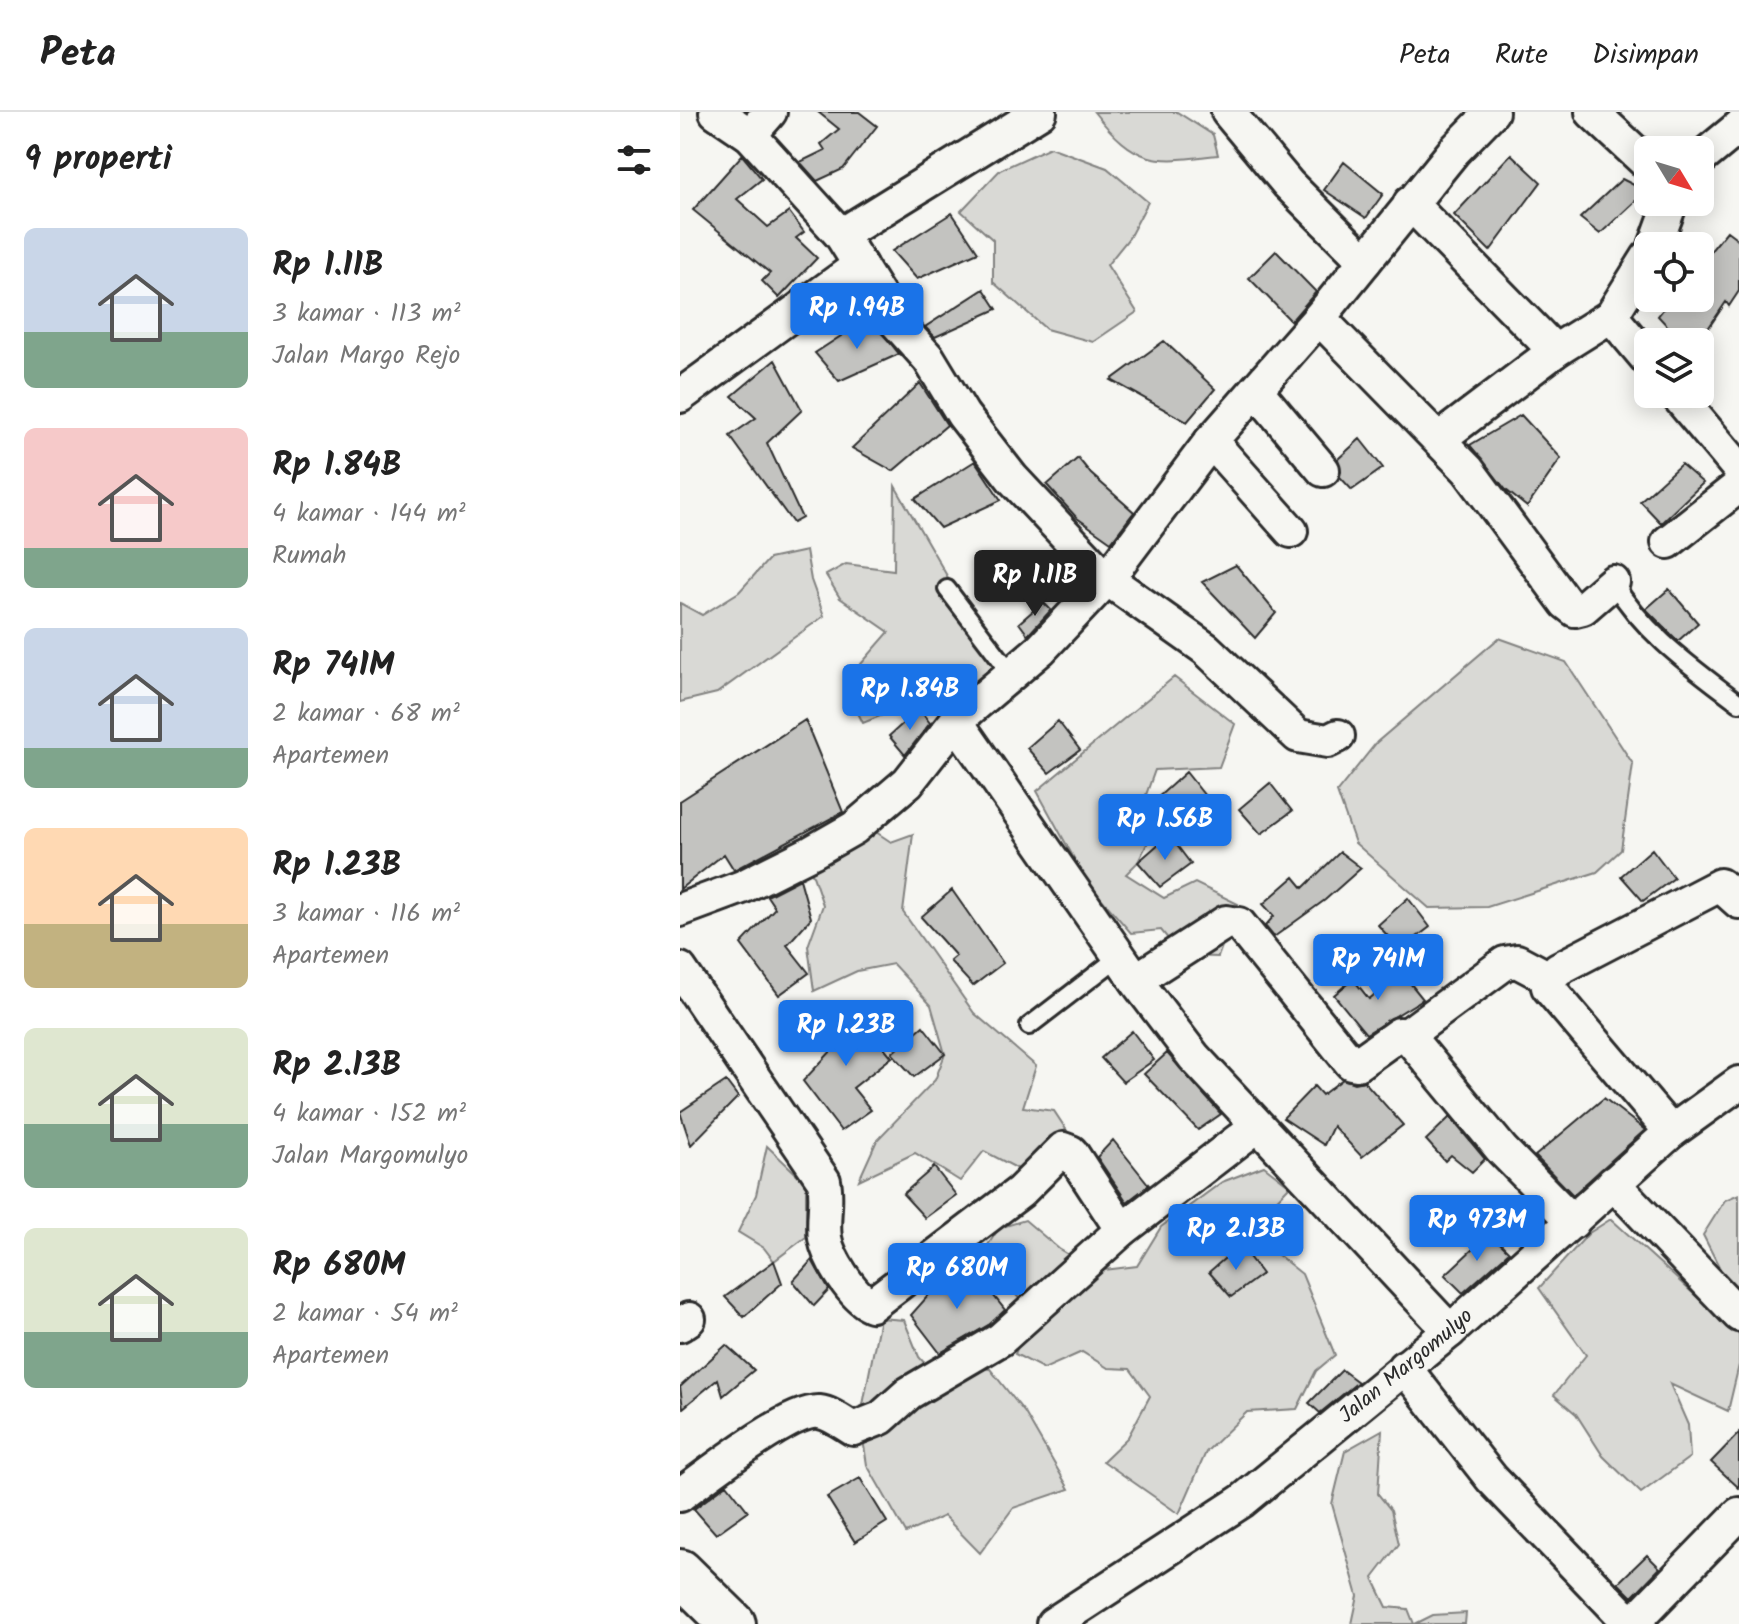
<!DOCTYPE html>
<html lang="id">
<head>
<meta charset="utf-8">
<style>
  :root { --surface:#fff; --page:#f2f2f2; --text:#222; --muted:#767676; --line:#e0e0e0; --accent:#1a73e8 }
  body { margin:0; font-family:Kalam,sans-serif; background:var(--page); color:var(--text); height:100vh; display:flex; flex-direction:column; font-size:30px; white-space:nowrap }
  * { box-sizing:border-box; margin:0 }
  p { font-size:26px; color:var(--muted) }
  .icon { flex:none; width:44px; height:44px; fill:none; stroke:currentColor; stroke-width:2; stroke-linecap:round; stroke-linejoin:round }
  .map { position:relative; flex:1; overflow:hidden }
  .side { display:flex; flex-direction:column; background:var(--surface); width:680px }
  .side>* { flex:none }
  .needle { width:52px; rotate:128deg }
  .tools { position:absolute; left:954px; top:24px; display:grid; gap:16px }
  .tools a { display:grid; place-items:center; width:80px; height:80px; border-radius:12px; background:var(--surface); box-shadow:0 4px 20px #0003; font-size:40px }
  .price { position:absolute; translate:-50% -68px; padding:0 18px; border-radius:8px; background:var(--accent); color:#fff; font-size:26px; line-height:52px; filter:drop-shadow(0 2px 4px #0008) }
  .price::after { content:''; position:absolute; left:50%; top:48px; width:24px; height:18px; margin-left:-12px; background:inherit; clip-path:polygon(0 0,100% 0,50% 100%) }
  .price.current { background:#222; color:#fff }
  ul { padding:0; list-style:none }
  li { display:flex; align-items:center; gap:24px; height:200px; padding:0 24px }
  li span { display:grid; place-items:center; flex:none; width:224px; height:160px; border-radius:12px; color:#555 }
  li>.icon { margin-inline-start:auto }
  span .icon { width:96px; height:96px; fill:#fffc; stroke-width:1 }
  li b { font-size:34px }
  h2 { display:flex; justify-content:space-between; align-items:center; height:96px; padding:0 24px; font-size:34px }
  header { display:flex; align-items:center; gap:48px; box-sizing:border-box; height:112px; padding:0 40px; background:var(--surface); border-bottom:2px solid var(--line) }
  header strong { font-size:38px }
  nav { display:flex; gap:44px; margin-inline-start:auto; font-size:28px }
  main { display:flex; flex:1; min-height:0 }
  .map>svg:first-child { display:block }
  .green { fill:#d9d9d5; stroke:#828280; stroke-width:2 }
  .building { fill:#c3c3c0; stroke:#2b2b2b; stroke-width:2 }
  .lines { fill:none; stroke-linecap:round; stroke-linejoin:round }
  .service-casing { stroke:#2b2b2b; stroke-width:22 }
  .minor-casing { stroke:#2b2b2b; stroke-width:38 }
  .secondary-casing { stroke:#2b2b2b; stroke-width:50 }
  .service { stroke:#f6f6f2; stroke-width:16 }
  .minor { stroke:#f6f6f2; stroke-width:32 }
  .secondary { stroke:#f6f6f2; stroke-width:44 }
  .labels { text-anchor:middle; dominant-baseline:central; stroke-width:6; stroke-linejoin:round; paint-order:stroke }
  .street-label { font-size:22px; fill:#2b2b2b; stroke:#f6f6f2 }
</style>
</head>
<body>
<header>
<strong>Peta</strong>
<nav><a>Peta</a><a>Rute</a><a>Disimpan</a></nav>
</header>
<main>
<section class="side">
<h2>9 properti<svg class="icon" aria-label="filters" viewBox="0 0 24 24"><path d="M4 7h16M4 17h16"/><circle cx="9" cy="7" r="2"/><circle cx="15" cy="17" r="2"/></svg></h2>
<ul>
<li><span style="background:linear-gradient(#c9d6e8 65%,#7fa58c 0)"><svg class="icon" aria-label="home" viewBox="0 0 24 24"><path d="M3 11l9-7 9 7M6 9v11h12V9"/></svg></span><div><b>Rp 1.11B</b><p>3 kamar · 113 m²</p><p>Jalan Margo Rejo</p></div></li>
<li><span style="background:linear-gradient(#f6c9c9 75%,#7fa58c 0)"><svg class="icon" aria-label="home" viewBox="0 0 24 24"><path d="M3 11l9-7 9 7M6 9v11h12V9"/></svg></span><div><b>Rp 1.84B</b><p>4 kamar · 144 m²</p><p>Rumah</p></div></li>
<li><span style="background:linear-gradient(#c9d6e8 75%,#7fa58c 0)"><svg class="icon" aria-label="home" viewBox="0 0 24 24"><path d="M3 11l9-7 9 7M6 9v11h12V9"/></svg></span><div><b>Rp 741M</b><p>2 kamar · 68 m²</p><p>Apartemen</p></div></li>
<li><span style="background:linear-gradient(#ffd9b3 60%,#c2b280 0)"><svg class="icon" aria-label="home" viewBox="0 0 24 24"><path d="M3 11l9-7 9 7M6 9v11h12V9"/></svg></span><div><b>Rp 1.23B</b><p>3 kamar · 116 m²</p><p>Apartemen</p></div></li>
<li><span style="background:linear-gradient(#dfe7d0 60%,#7fa58c 0)"><svg class="icon" aria-label="home" viewBox="0 0 24 24"><path d="M3 11l9-7 9 7M6 9v11h12V9"/></svg></span><div><b>Rp 2.13B</b><p>4 kamar · 152 m²</p><p>Jalan Margomulyo</p></div></li>
<li><span style="background:linear-gradient(#dfe7d0 65%,#7fa58c 0)"><svg class="icon" aria-label="home" viewBox="0 0 24 24"><path d="M3 11l9-7 9 7M6 9v11h12V9"/></svg></span><div><b>Rp 680M</b><p>2 kamar · 54 m²</p><p>Apartemen</p></div></li>
</ul>
</section>
<div class="map">
<svg width="1059" height="1512" viewBox="0 0 1059 1512">
  <rect width="100%" height="100%" fill="#f6f6f2"/>
  <filter id="ink" filterUnits="userSpaceOnUse"><feTurbulence type="fractalNoise" baseFrequency=".0125" numOctaves="2"/><feDisplacementMap in="SourceGraphic" scale="16" xChannelSelector="R" yChannelSelector="G"/><feConvolveMatrix kernelMatrix="1 2 1 2 8 2 1 2 1" color-interpolation-filters="sRGB"/></filter>
  <g filter="url(#ink)">
    <!-- green -->
    <path class="green" d="M 414,0 L 497,0 L 533,23 L 538,43 C 474,51 457,54 414,0 Z
      M 370,35 L 427,56 L 468,90 L 449,126 L 427,153 L 457,200 L 413,230 L 366,217 L 313,170 L 313,128 L 281,99 L 320,58 Z
      M 215,374 L 318,552 L 279,590 L 232,591 L 183,611 L 168,581 L 174,560 L 209,520 L 160,486 L 146,463 L 166,452 L 214,458 Z
      M 126,439 L 131,468 L 144,504 L 37,581 L 0,590 L 0,491 L 22,503 L 59,480 L 89,447 Z
      M 819,526 L 886,550 L 953,652 L 941,738 L 917,760 L 807,795 L 749,796 L 675,731 L 657,680 L 697,630 Z
      M 494,565 L 555,612 L 539,655 L 475,658 L 462,694 L 475,716 L 458,750 L 446,762 L 484,786 L 515,771 L 558,792 L 538,845 L 502,844 L 481,818 L 451,821 L 407,770 L 357,679 Z
      M 184,712 L 211,730 L 233,722 L 223,800 L 294,901 L 356,954 L 343,995 L 374,999 L 395,1031 L 346,1061 L 304,1039 L 280,1069 L 235,1041 L 179,1068 L 197,1028 L 255,968 L 265,942 L 251,893 L 213,852 L 177,859 L 134,879 L 128,834 L 143,793 L 130,755 Z
      M 87,1034 L 126,1071 L 126,1125 L 94,1149 L 84,1136 L 58,1120 L 76,1083 Z
      M 584,1054 L 610,1074 L 575,1110 L 592,1138 L 622,1162 L 655,1243 L 636,1259 L 617,1297 L 567,1300 L 526,1340 L 499,1402 L 423,1349 L 448,1325 L 470,1284 L 450,1257 L 428,1256 L 402,1240 L 364,1257 L 335,1242 L 351,1201 L 317,1160 L 306,1136 L 319,1116 L 345,1108 L 379,1137 L 416,1159 L 457,1154 L 481,1115 L 542,1070 Z
      M 1059,1082 L 1059,1194 L 1023,1123 L 1045,1088 Z
      M 931,1107 L 1059,1223 L 1059,1253 L 1048,1299 L 990,1272 L 1008,1313 L 1010,1345 L 961,1381 L 923,1344 L 896,1302 L 874,1283 L 906,1243 L 859,1176 L 909,1121 Z
      M 200,1206 L 224,1208 L 239,1245 L 262,1271 L 285,1254 L 310,1257 L 345,1301 L 389,1377 L 333,1396 L 300,1441 L 264,1404 L 226,1421 L 187,1353 L 180,1308 Z
      M 702,1318 L 698,1382 L 711,1398 L 719,1432 L 693,1466 L 707,1495 L 728,1497 L 734,1512 L 672,1512 L 678,1484 L 652,1392 L 665,1339 Z
      M 786,1501 L 785,1512 L 735,1512 L 753,1503 Z"/>
    <!-- building -->
    <path class="building" d="M 138,0 L 179,0 L 197,14 L 163,57 L 137,69 L 120,50 L 145,38 L 141,32 L 159,17 Z
      M 831,42 L 861,70 L 810,139 L 774,103 Z
      M 62,43 L 82,67 L 57,87 L 88,115 L 109,100 L 124,120 L 116,126 L 137,146 L 99,186 L 82,169 L 90,161 L 13,98 Z
      M 664,50 L 703,82 L 686,106 L 644,78 Z
      M 942,67 L 966,79 L 920,122 L 900,106 Z
      M 272,101 L 298,140 L 237,167 L 212,139 Z
      M 1047,119 L 1059,128 L 1059,179 L 1049,194 L 1046,190 L 1019,230 L 1002,230 L 978,204 L 992,186 L 1020,186 L 1020,152 Z
      M 596,139 L 636,180 L 611,209 L 569,166 Z
      M 304,177 L 317,197 L 255,225 L 245,215 Z
      M 190,205 L 219,242 L 159,269 L 135,241 Z
      M 484,229 L 535,277 L 507,310 L 431,268 Z
      M 95,248 L 122,298 L 87,331 L 122,406 L 113,411 L 50,324 L 76,306 L 52,284 Z
      M 240,271 L 267,313 L 213,359 L 172,336 Z
      M 841,303 L 881,346 L 847,395 L 826,378 L 790,333 Z
      M 680,327 L 703,356 L 672,378 L 660,365 L 658,347 Z
      M 398,346 L 411,362 L 454,400 L 431,430 L 397,406 L 367,373 Z
      M 295,349 L 321,388 L 260,416 L 235,387 Z
      M 1001,352 L 1023,371 L 981,411 L 960,389 Z
      M 556,453 L 596,501 L 575,526 L 522,470 Z
      M 989,477 L 1018,511 L 998,529 L 966,497 Z
      M 363,490 L 371,498 L 348,523 L 339,511 Z
      M 239,597 L 250,611 L 225,643 L 209,624 Z
      M 125,608 L 163,700 L 54,758 L 44,742 L 0,777 L 0,689 Z
      M 378,609 L 400,638 L 369,661 L 347,636 Z
      M 506,660 L 529,689 L 498,712 L 476,687 Z
      M 590,671 L 612,699 L 581,722 L 559,697 Z
      M 489,723 L 511,752 L 480,775 L 458,750 Z
      M 972,737 L 994,766 L 963,789 L 941,764 Z
      M 660,740 L 681,756 L 645,788 L 594,825 L 585,814 L 594,804 L 583,792 L 614,765 L 623,776 Z
      M 120,767 L 131,806 L 107,833 L 129,861 L 99,883 L 61,832 L 95,796 L 87,784 Z
      M 272,778 L 323,851 L 293,874 L 270,849 L 276,844 L 241,805 Z
      M 728,786 L 750,815 L 720,838 L 698,813 Z
      M 722,861 L 743,887 L 686,922 L 654,883 L 673,867 L 689,887 Z
      M 170,893 L 212,945 L 173,976 L 191,998 L 161,1019 L 123,969 L 156,934 L 142,916 Z
      M 243,914 L 265,942 L 234,965 L 212,941 Z
      M 452,919 L 474,948 L 443,970 L 421,946 Z
      M 487,941 L 541,1002 L 518,1018 L 464,962 Z
      M 663,967 L 674,971 L 684,969 L 723,1013 L 682,1045 L 653,1014 L 644,1033 L 603,1006 L 634,974 L 642,983 Z
      M 46,969 L 58,985 L 11,1033 L 0,1000 Z
      M 924,986 L 965,1018 L 893,1083 L 855,1044 Z
      M 770,1005 L 805,1047 L 792,1060 L 771,1043 L 765,1049 L 746,1028 Z
      M 433,1028 L 469,1073 L 447,1090 L 417,1045 Z
      M 254,1055 L 276,1083 L 245,1106 L 223,1082 Z
      M 810,1121 L 829,1140 L 783,1181 L 765,1163 Z
      M 560,1133 L 582,1162 L 551,1185 L 529,1160 Z
      M 132,1148 L 149,1178 L 134,1194 L 113,1169 Z
      M 94,1149 L 102,1171 L 64,1205 L 45,1185 Z
      M 289,1153 L 325,1198 L 310,1212 L 260,1241 L 231,1203 L 255,1176 L 261,1183 Z
      M 46,1233 L 74,1258 L 43,1284 L 38,1267 L 3,1296 L 0,1275 Z
      M 662,1258 L 678,1270 L 640,1301 L 629,1291 Z
      M 1059,1321 L 1059,1376 L 1031,1350 Z
      M 180,1366 L 207,1410 L 175,1430 L 147,1385 Z
      M 47,1372 L 68,1399 L 36,1422 L 14,1397 Z
      M 967,1443 L 980,1456 L 952,1485 L 938,1471 Z"/>
    <g class="lines">
      <defs>
        <path id="service" d="M 933,470 C 964,522 1012,555 1059,591
          M 267,477 L 331,561
          M 349,914 L 440,844"/>
        <g id="minor">
          <path d="M 36,0 L 70,23 L 161,123 L 214,208 L 249,247 L 283,303 L 332,366 L 427,467 L 526,537 L 618,624 L 648,629 L 658,624"/>
          <path d="M 548,0 L 608,72 L 685,149"/>
          <path d="M 912,0 L 968,52"/>
          <path d="M 70,23 L 90,0"/>
          <path d="M 1020,47 L 1059,15"/>
          <path d="M 730,91 L 875,239"/>
          <path d="M 161,123 L 360,0"/>
          <path d="M 975,134 L 991,90"/>
          <path d="M 968,145 L 931,204 L 968,248"/>
          <path d="M 639,206 L 788,358 L 886,491 L 895,498 L 903,496 L 933,470"/>
          <path d="M 576,278 L 643,358"/>
          <path d="M 996,282 L 1059,357"/>
          <path d="M 0,284 L 180,153"/>
          <path d="M 759,327 L 875,239 L 931,204"/>
          <path d="M 531,329 L 611,419"/>
          <path d="M 988,430 L 1059,374"/>
          <path d="M 276,609 L 460,874 L 514,945 L 770,1219"/>
          <path d="M 0,798 L 62,775 L 132,740 L 174,716 L 228,670 L 276,609 L 361,537 L 427,467 L 531,329 L 639,206 L 774,39 L 812,0"/>
          <path d="M 0,857 L 144,1069 C 148,1089 142,1107 145,1126 C 148,1146 173,1185 191,1193 L 340,1080 L 383,1037 L 391,1040 L 442,1118"/>
          <path d="M 456,868 L 546,810 L 559,812 L 671,951 L 677,952 L 719,922 L 727,923 L 822,1038 L 893,1110"/>
          <path d="M 727,923 L 825,851 L 837,849 L 869,866"/>
          <path d="M 991,1020 L 868,875 L 867,870 L 878,857 L 1040,773 L 1059,790"/>
          <path d="M 933,1071 L 1059,1203"/>
          <path d="M 0,1213 L 9,1207"/>
          <path d="M 724,1255 L 812,1367 L 951,1512"/>
          <path d="M 0,1383 C 26,1364 111,1297 139,1300 C 150,1301 163,1311 173,1317 L 201,1306 L 229,1281 L 321,1227 L 442,1118 L 577,1014"/>
          <path id="s1" d="M 373,1512 L 562,1389 L 770,1219 L 991,1020 L 1059,971"/>
          <path d="M 952,1512 L 1059,1402"/>
        </g>
        <path id="secondary" d="M 0,1460 L 53,1512"/>
      </defs>
      <!-- service casing -->
      <use href="#service" class="service-casing"/>
      <!-- minor casing -->
      <use href="#minor" class="minor-casing"/>
      <!-- secondary casing -->
      <use href="#secondary" class="secondary-casing"/>
      <!-- service -->
      <use href="#service" class="service"/>
      <!-- minor -->
      <use href="#minor" class="minor"/>
      <!-- secondary -->
      <use href="#secondary" class="secondary"/>
    </g>
  </g>
  <g class="labels">
    <!-- street labels -->
    <g class="street-label">
      <text stroke="none"><textPath href="#s1" startOffset="438">Jalan Margomulyo</textPath></text>
    </g>
  </g>
</svg>
<div class="tools">
<a><svg class="needle" viewBox="-14 -14 28 28"><path d="M0-13l5 13h-10z" fill="#e53935"/><path d="M0 13l5-13h-10z" fill="#767676"/></svg></a>
<a><svg class="icon" aria-label="locate" viewBox="0 0 24 24"><circle cx="12" cy="12" r="6"/><path d="M12 2v4M12 18v4M2 12h4M18 12h4"/></svg></a>
<a><svg class="icon" aria-label="layers" viewBox="0 0 24 24"><path d="M12 4l9 5-9 5-9-5zM3 14l9 5 9-5"/></svg></a>
</div>
<b class="price" style="left:177px;top:239px">Rp 1.94B</b>
<b class="price current" style="left:355px;top:506px">Rp 1.11B</b>
<b class="price" style="left:230px;top:620px">Rp 1.84B</b>
<b class="price" style="left:485px;top:750px">Rp 1.56B</b>
<b class="price" style="left:698px;top:890px">Rp 741M</b>
<b class="price" style="left:166px;top:956px">Rp 1.23B</b>
<b class="price" style="left:797px;top:1151px">Rp 973M</b>
<b class="price" style="left:556px;top:1160px">Rp 2.13B</b>
<b class="price" style="left:277px;top:1199px">Rp 680M</b>
</div>
</main>
</body>
</html>
